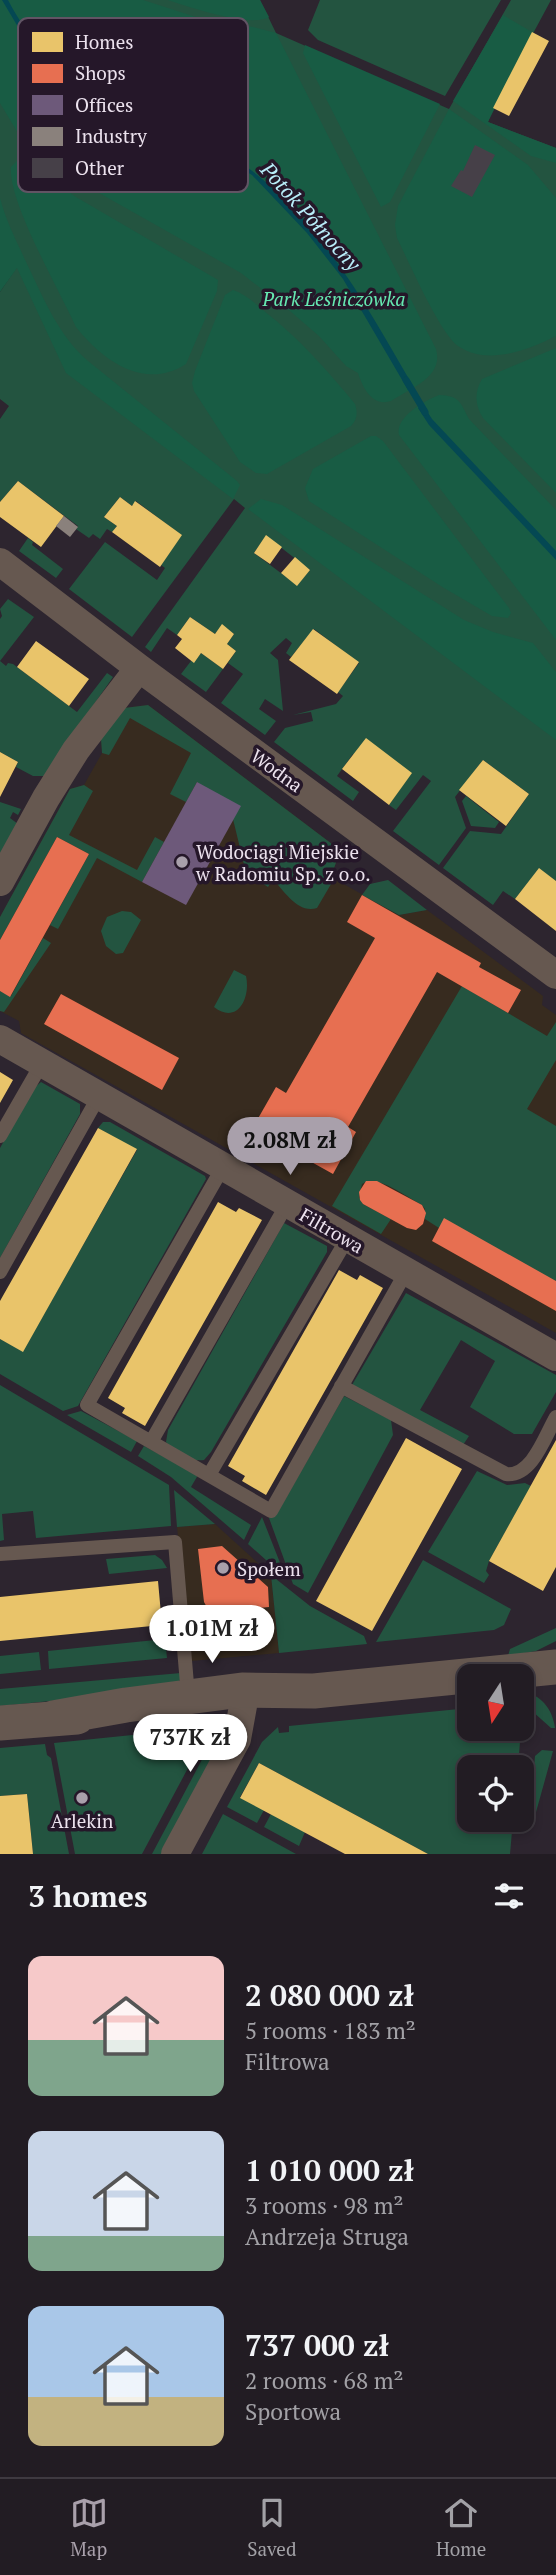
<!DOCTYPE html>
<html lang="en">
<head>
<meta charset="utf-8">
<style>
  :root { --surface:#221c23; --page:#2e2930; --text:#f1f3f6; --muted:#a2a1a6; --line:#3f3a41; --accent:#a9a0ab }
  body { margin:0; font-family:"PT Serif",serif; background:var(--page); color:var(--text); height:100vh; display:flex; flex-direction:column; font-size:26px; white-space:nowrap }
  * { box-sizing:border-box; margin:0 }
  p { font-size:23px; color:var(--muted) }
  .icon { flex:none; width:38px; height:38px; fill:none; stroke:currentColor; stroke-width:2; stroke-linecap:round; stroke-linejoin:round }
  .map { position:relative; height:1854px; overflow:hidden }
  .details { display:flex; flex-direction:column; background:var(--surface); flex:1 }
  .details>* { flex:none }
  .needle { width:46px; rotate:192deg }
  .buttons { position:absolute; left:457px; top:1664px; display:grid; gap:14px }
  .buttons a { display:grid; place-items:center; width:77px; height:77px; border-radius:14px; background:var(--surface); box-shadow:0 4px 10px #0003,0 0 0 2px var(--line); font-size:35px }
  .price { position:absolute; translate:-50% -60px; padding:0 16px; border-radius:24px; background:#fff; color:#222; font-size:23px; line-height:46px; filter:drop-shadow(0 2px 4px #0008) }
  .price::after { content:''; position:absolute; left:50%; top:42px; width:21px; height:16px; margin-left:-10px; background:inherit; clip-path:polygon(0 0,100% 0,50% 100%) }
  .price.current { background:var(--accent); color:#111 }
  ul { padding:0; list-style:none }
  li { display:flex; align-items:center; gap:21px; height:175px; padding:0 28px }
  li span { display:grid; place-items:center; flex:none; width:196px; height:140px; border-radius:14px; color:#555 }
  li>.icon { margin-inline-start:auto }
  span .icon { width:84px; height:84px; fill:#fffc; stroke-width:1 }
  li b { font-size:30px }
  h2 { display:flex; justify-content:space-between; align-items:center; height:84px; padding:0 28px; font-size:30px }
  .menu { display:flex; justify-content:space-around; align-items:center; height:98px; border-top:2px solid var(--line); background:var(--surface); font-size:19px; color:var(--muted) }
  .menu a { display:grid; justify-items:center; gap:4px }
  .menu .current { color:var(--accent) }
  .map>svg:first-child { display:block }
  .commercial { fill:#372b1f }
  .green { fill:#235440; fill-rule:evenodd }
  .forest { fill:#185c44 }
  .water { fill:#044853 }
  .homes { fill:#e9c46a }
  .shops { fill:#e76f51 }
  .offices { fill:#6d597a }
  .industry { fill:#8a817c }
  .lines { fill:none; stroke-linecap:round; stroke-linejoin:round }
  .stream { stroke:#044853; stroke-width:7 }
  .building { fill:#464048 }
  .service { stroke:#665850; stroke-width:14 }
  .minor { stroke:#665850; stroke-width:28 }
  .tertiary { stroke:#665850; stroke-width:35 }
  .poi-dot { fill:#a9a0ab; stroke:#251729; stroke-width:2.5 }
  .labels { text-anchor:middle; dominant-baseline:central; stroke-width:7; stroke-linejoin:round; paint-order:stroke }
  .park-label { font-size:19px; font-style:italic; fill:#66e9b1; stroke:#251729 }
  .street-label { font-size:19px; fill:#ece2ee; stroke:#251729 }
  .poi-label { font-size:19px; fill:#ece2ee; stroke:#251729; text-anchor:start }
  .water-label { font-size:21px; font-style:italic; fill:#b8edf9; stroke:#251729 }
  .key { fill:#251729; stroke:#615464; stroke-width:2 }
  .key-label { font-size:19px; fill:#ece2ee }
</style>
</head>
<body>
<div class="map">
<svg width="556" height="1854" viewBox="0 0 556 1854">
  <rect width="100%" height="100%" fill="#2d252f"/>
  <!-- commercial -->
  <path class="commercial" d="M 148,705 L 332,844 L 339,854 L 331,877 L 399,915 L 427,910 L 543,996 L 542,1005 L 556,1015 L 556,1333 L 21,1033 L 19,1021 L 0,1011 L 0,917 L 70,789 L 84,785 L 102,753 L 101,739 L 124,708 Z
    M 215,1524 L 271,1575 L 279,1653 L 191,1661 L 177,1527 Z"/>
  <!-- green -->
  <path class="green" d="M 0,0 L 260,0 L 276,33 L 449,109 L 511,0 L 551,0 L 493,108 L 488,122 L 556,148 L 556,881 L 539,869 L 515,899 L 503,891 L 493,905 L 443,868 L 470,831 L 501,834 L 529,794 L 483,760 L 455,797 L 466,828 L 439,865 L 393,831 L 431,781 L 423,775 L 396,810 L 389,805 L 400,789 L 353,754 L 337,776 L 359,792 L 353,801 L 274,742 L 285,728 L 313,721 L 311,712 L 293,715 L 336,704 L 343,696 L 338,692 L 359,663 L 314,629 L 291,657 L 286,653 L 292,643 L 286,638 L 270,653 L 278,660 L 283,711 L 265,699 L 259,709 L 276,721 L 265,735 L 221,703 L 243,674 L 228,663 L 236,651 L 227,644 L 234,634 L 222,625 L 215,634 L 190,617 L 177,635 L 167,628 L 151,652 L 145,647 L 245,508 L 234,499 L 132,637 L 69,589 L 105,542 L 157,580 L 165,568 L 161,565 L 181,535 L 136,501 L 132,506 L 120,497 L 104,517 L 117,526 L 112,532 L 107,529 L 100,539 L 93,534 L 89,538 L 76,529 L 78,526 L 18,481 L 0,502 L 0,419 L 9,406 L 0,399 L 0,292 L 17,267 L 0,230 ZM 266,536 L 310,570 L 297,585 L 254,553 Z
    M 320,0 L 501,0 L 445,96 L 318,40 L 308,30 Z
    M 28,538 L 33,542 L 32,545 L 63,569 L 56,578 L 19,551 Z
    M 8,599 L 34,617 L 0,661 L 6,666 L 8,663 L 13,664 L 77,712 L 107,673 L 113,677 L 44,776 L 33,776 L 16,767 L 18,762 L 0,752 L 0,619 L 2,616 L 0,609 Z
    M 201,653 L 223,669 L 206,692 L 181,674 L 191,661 L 194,662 Z
    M 148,705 L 332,844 L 339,854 L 331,877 L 334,879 L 317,908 C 298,914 284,891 273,879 L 268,887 L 246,873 L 233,819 L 197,782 L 186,802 L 170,794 L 191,753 L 130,718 L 109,755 L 102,753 L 101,739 L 124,708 Z
    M 84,785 L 93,791 L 69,835 L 137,870 L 155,837 L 164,842 L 142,882 L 97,858 L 58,929 L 50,925 L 89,854 L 57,837 L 0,940 L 0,917 L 70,789 Z
    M 466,796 L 499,822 L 495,828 L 471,826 L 462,801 Z
    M 0,802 L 21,809 L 18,815 L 13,812 L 10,818 L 18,824 L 0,857 Z
    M 388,880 L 427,910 L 399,915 L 362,895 L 370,884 Z
    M 122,911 L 131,912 L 141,920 L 123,953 L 116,954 L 106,946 L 101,931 L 107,917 Z
    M 43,938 L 51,943 L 4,1012 L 0,1011 L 0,991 L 11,996 Z
    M 234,970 L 246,976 C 251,998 237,1025 214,1007 Z
    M 462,986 L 547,1036 L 556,1022 L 556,1060 L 527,1109 L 556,1126 L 556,1281 L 439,1228 L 425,1219 L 425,1209 L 422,1205 C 406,1197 379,1174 362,1184 L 359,1197 L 363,1204 L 391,1219 L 381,1234 L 332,1206 Z
    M 41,1082 L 80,1104 L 80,1114 L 0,1258 L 0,1148 L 33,1089 Z
    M 103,1122 L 110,1122 L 205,1176 L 206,1179 L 78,1406 L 63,1411 L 0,1374 L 0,1339 L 23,1351 L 137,1150 L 98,1128 Z
    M 284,1223 L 327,1246 L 327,1252 L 211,1452 L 204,1460 C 191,1462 174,1453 166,1442 L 168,1430 Z
    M 406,1293 L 556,1375 L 556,1392 L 532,1434 L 514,1434 L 470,1407 L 495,1361 L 461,1340 L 420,1410 L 469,1436 L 463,1445 L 352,1385 Z
    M 0,1385 L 169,1485 L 171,1526 L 36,1538 L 33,1511 L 2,1514 L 4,1540 L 0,1541 Z
    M 344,1396 L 391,1420 L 393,1435 L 308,1593 L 293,1584 L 269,1518 L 279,1510 Z
    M 81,1411 L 137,1441 L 131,1452 L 67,1415 Z
    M 144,1446 L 198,1475 L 191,1487 L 251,1525 L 244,1540 L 171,1477 L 138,1456 Z
    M 477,1471 L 507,1485 L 525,1483 L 531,1486 L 489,1561 L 486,1571 L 489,1575 L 484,1583 L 428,1552 Z
    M 174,1490 L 215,1524 L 177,1527 Z
    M 262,1517 L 286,1578 L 248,1544 Z
    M 155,1555 L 162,1560 L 167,1568 L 109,1574 L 106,1559 Z
    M 423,1560 L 511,1609 L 504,1625 L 494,1630 L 376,1642 Z
    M 271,1575 L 310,1606 L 364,1636 L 367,1644 L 279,1653 Z
    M 556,1628 L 556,1641 L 536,1651 L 508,1656 L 510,1649 Z
    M 165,1639 L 167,1658 L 49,1669 L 48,1651 Z
    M 39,1652 L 41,1670 L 0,1674 L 0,1656 Z
    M 181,1673 L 180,1680 L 170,1689 L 0,1706 L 0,1689 Z
    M 522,1691 C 541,1695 552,1708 555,1728 L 551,1728 L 522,1702 Z
    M 469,1708 L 469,1729 L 521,1729 L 518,1767 L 469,1768 L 469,1820 L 513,1820 L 510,1854 L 428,1854 L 259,1763 L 240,1797 L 264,1810 L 257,1823 L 227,1807 L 262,1742 L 278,1727 L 279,1733 L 289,1732 L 289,1726 Z
    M 191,1729 L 203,1740 L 142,1854 L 75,1854 L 54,1743 Z
    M 45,1744 L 47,1755 L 51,1758 L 69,1854 L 33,1854 L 27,1794 L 0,1796 L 0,1748 Z
    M 542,1750 L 553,1751 L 533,1823 L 529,1822 L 535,1756 Z
    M 206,1752 L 214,1755 L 161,1854 L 152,1854 Z
    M 223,1814 L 296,1854 L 202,1854 Z
    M 271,1814 L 305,1832 L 299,1846 L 264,1827 Z"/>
  <!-- forest -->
  <path class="forest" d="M 0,0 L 143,0 L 202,19 L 253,27 L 276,33 L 436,349 C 444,377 411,388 391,401 C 372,407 363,388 358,373 L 346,366 L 319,336 L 290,311 L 241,273 L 69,176 L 22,140 L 0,103 Z
    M 168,0 L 260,0 L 269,17 C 251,28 189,7 168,0 Z
    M 503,15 L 532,32 L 488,122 L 556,148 L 556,163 L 531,156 L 453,101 Z
    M 305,45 L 440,104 L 390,202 L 381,207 L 303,53 Z
    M 449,109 L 528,165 L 556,198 L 556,336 C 528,350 487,366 458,346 C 439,332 409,262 397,238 L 395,225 L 398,206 Z
    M 17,161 L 26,163 L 76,197 L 218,280 L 217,291 L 186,364 C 144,391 102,360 76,327 C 60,291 8,202 11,167 Z
    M 0,198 C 6,221 17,242 27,264 C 44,299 58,335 88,361 L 237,481 L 240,485 L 233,499 L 66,373 L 17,268 L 0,292 Z
    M 233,290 C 245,294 255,303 264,311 C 299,338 327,370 355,404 C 358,413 357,420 351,426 L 267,474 L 256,473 L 240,462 L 194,391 L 192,383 L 195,371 L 225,295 Z
    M 556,348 L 556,493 L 483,418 C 475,405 474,393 482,379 Z
    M 439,395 C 460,396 460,402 469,419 L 556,510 L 556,640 L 399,435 C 395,417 424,401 439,395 Z
    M 371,436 L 376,436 L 383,441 L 509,608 L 511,613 L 508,618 L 492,616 L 444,588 L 309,501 L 305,488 L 313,469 Z
    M 261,499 L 282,505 L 464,620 L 493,632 L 533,643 L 556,672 L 556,740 L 248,509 Z"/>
  <!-- water -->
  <path class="water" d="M 2,0 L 8,0 C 25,32 44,57 74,78 L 224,152 C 312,204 363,300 413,386 L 408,390 L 343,279 L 307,233 L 252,175 L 218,154 L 65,78 L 24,37 Z
    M 423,405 L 432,419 L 556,551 L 556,560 L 429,425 L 418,408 Z"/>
  <!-- homes -->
  <path class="homes" d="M 532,32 L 549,41 L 509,116 L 493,108 Z
    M 18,481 L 64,516 L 41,547 L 0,517 L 0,502 Z
    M 120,497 L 132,506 L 135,501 L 182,535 L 160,567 L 112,532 L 117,526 L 104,517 Z
    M 266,535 L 282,547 L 270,564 L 254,553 Z
    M 295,557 L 310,570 L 297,586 L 281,573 Z
    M 190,617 L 215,634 L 222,624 L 234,634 L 227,644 L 236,651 L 223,669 L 201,653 L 194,663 L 175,648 L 182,639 L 177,635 Z
    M 313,629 L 359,662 L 337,694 L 289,660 Z
    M 36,641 L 89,679 L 69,706 L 17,667 Z
    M 366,738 L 412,773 L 389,805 L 342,769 Z
    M 0,752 L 18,762 L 0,797 Z
    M 483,760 L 529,794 L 506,826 L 459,790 Z
    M 539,868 L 556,881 L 556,931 L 515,899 Z
    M 0,1072 L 13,1080 L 0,1103 Z
    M 98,1128 L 137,1149 L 23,1352 L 0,1339 L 0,1301 Z
    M 218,1202 L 236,1212 L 239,1208 L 262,1220 L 145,1426 L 122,1413 L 125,1408 L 108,1398 Z
    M 339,1270 L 357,1280 L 360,1275 L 383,1288 L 266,1495 L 242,1481 L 245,1476 L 228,1466 Z
    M 406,1438 L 462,1469 L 372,1631 L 316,1601 Z
    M 556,1440 L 556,1567 L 543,1591 L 489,1561 Z
    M 158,1581 L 162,1625 L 0,1641 L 0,1597 Z
    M 259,1763 L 428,1854 L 345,1854 L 240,1798 Z
    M 27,1794 L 33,1854 L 0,1854 L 0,1796 Z"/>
  <!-- shops -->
  <path class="shops" d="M 57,837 L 89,854 L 10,997 L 0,991 L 0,940 Z
    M 362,895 L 481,963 L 479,967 L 521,990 L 508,1013 L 437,972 L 348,1127 L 356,1132 L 333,1174 L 252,1129 L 276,1087 L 286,1093 L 375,938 L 347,922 Z
    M 61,994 L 179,1058 L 162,1090 L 44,1024 Z
    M 366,1181 L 377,1181 L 422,1205 L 426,1213 L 423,1224 L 416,1230 L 407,1228 L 363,1204 L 360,1200 L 359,1192 Z
    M 444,1218 L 556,1281 L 556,1311 L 432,1241 Z
    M 222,1546 L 268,1587 L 269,1607 L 218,1612 L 209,1611 L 204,1602 L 198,1549 Z"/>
  <!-- offices -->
  <path class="offices" d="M 197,782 L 241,806 L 186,905 L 142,882 Z"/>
  <!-- industry -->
  <path class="industry" d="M 64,516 L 78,527 L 70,537 L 56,526 Z"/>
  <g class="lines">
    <!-- stream -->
    <path class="stream" d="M 406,380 L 425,412"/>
  </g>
  <!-- building -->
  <path class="building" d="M 475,145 L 495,155 L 472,197 L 451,186 L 461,170 L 463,171 Z"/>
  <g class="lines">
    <!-- service -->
    <path class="service" d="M 0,1136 L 42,1063
      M 223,1167 L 87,1405 L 264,1507 L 271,1511 L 406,1272
      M 0,1272 L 99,1096
      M 341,1386 L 506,1474 C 532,1477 545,1436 556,1417
      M 151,1442 L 287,1204
      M 209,1475 L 347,1239
      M 0,1554 L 175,1542 L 188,1696"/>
    <!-- minor -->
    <path class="minor" d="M 0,562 L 139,668 L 556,975
      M 0,882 L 46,798 L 76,750 L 139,668
      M 0,1039 L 556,1357
      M 175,1854 L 237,1739 L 243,1706 L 242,1690"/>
    <!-- tertiary -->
    <path class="tertiary" d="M 53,1718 L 126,1705 L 242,1690 L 314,1691 L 556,1667
      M 0,1723 L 77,1717"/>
  </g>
  <!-- markers -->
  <g class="poi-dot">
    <circle cx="182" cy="862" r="7"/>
    <circle cx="223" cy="1568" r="7"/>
    <circle cx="82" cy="1798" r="7"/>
  </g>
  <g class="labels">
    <!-- park labels -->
    <g class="park-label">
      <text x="334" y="298">Park Leśniczówka</text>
    </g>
    <!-- street labels -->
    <g class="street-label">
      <text transform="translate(277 770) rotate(36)">Wodna</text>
      <text transform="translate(332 1230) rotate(30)">Filtrowa</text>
    </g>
    <!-- poi labels -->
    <g class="poi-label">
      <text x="196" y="851">Wodociągi Miejskie<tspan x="196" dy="22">w Radomiu Sp. z o.o.</tspan></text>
      <text x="237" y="1568">Społem</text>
      <text x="82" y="1820" text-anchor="middle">Arlekin</text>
    </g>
    <!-- water labels -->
    <g class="water-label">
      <text transform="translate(311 216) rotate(48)">Potok Północny</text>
    </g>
  </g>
  <!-- legend -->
  <rect x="18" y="18" width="230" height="174" rx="10" class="key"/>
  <rect x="32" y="32" width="31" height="20" fill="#e9c46a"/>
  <rect x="32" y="64" width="31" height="19" fill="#e76f51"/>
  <rect x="32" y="95" width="31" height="20" fill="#6d597a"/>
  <rect x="32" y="127" width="31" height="19" fill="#8a817c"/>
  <rect x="32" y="158" width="31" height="20" fill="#464048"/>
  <g class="key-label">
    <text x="75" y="49">Homes</text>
    <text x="75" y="80">Shops</text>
    <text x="75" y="112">Offices</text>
    <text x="75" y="143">Industry</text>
    <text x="75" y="175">Other</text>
  </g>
</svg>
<div class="buttons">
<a><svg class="needle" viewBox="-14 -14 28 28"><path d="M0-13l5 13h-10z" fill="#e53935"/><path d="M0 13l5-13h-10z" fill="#a2a1a6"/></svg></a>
<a><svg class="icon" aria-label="locate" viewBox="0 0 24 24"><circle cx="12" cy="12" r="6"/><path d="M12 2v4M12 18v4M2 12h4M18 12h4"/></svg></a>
</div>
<b class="price current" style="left:290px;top:1177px">2.08M zł</b>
<b class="price" style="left:212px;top:1665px">1.01M zł</b>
<b class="price" style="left:190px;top:1774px">737K zł</b>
</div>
<section class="details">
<h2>3 homes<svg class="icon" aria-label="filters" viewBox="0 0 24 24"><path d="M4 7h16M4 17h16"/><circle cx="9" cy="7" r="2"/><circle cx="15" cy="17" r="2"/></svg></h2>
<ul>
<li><span style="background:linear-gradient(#f6c9c9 60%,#7fa58c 0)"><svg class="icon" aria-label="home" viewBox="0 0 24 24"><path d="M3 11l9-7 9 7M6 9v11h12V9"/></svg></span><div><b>2 080 000 zł</b><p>5 rooms · 183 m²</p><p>Filtrowa</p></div></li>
<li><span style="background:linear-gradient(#c9d6e8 75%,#7fa58c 0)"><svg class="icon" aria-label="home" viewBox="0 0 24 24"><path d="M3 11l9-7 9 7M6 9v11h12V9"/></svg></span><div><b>1 010 000 zł</b><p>3 rooms · 98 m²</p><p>Andrzeja Struga</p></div></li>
<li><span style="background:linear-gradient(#a9c7e8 65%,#c2b280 0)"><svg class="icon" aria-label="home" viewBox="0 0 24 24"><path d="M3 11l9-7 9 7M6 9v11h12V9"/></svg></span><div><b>737 000 zł</b><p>2 rooms · 68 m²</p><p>Sportowa</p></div></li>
</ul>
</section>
<nav class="menu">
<a class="current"><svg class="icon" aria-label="map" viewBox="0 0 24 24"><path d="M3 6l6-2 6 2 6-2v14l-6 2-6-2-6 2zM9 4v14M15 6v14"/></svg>Map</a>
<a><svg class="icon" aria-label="saved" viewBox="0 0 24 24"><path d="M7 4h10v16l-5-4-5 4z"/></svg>Saved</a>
<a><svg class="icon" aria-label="home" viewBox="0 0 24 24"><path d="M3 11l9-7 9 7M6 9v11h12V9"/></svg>Home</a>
</nav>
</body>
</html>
